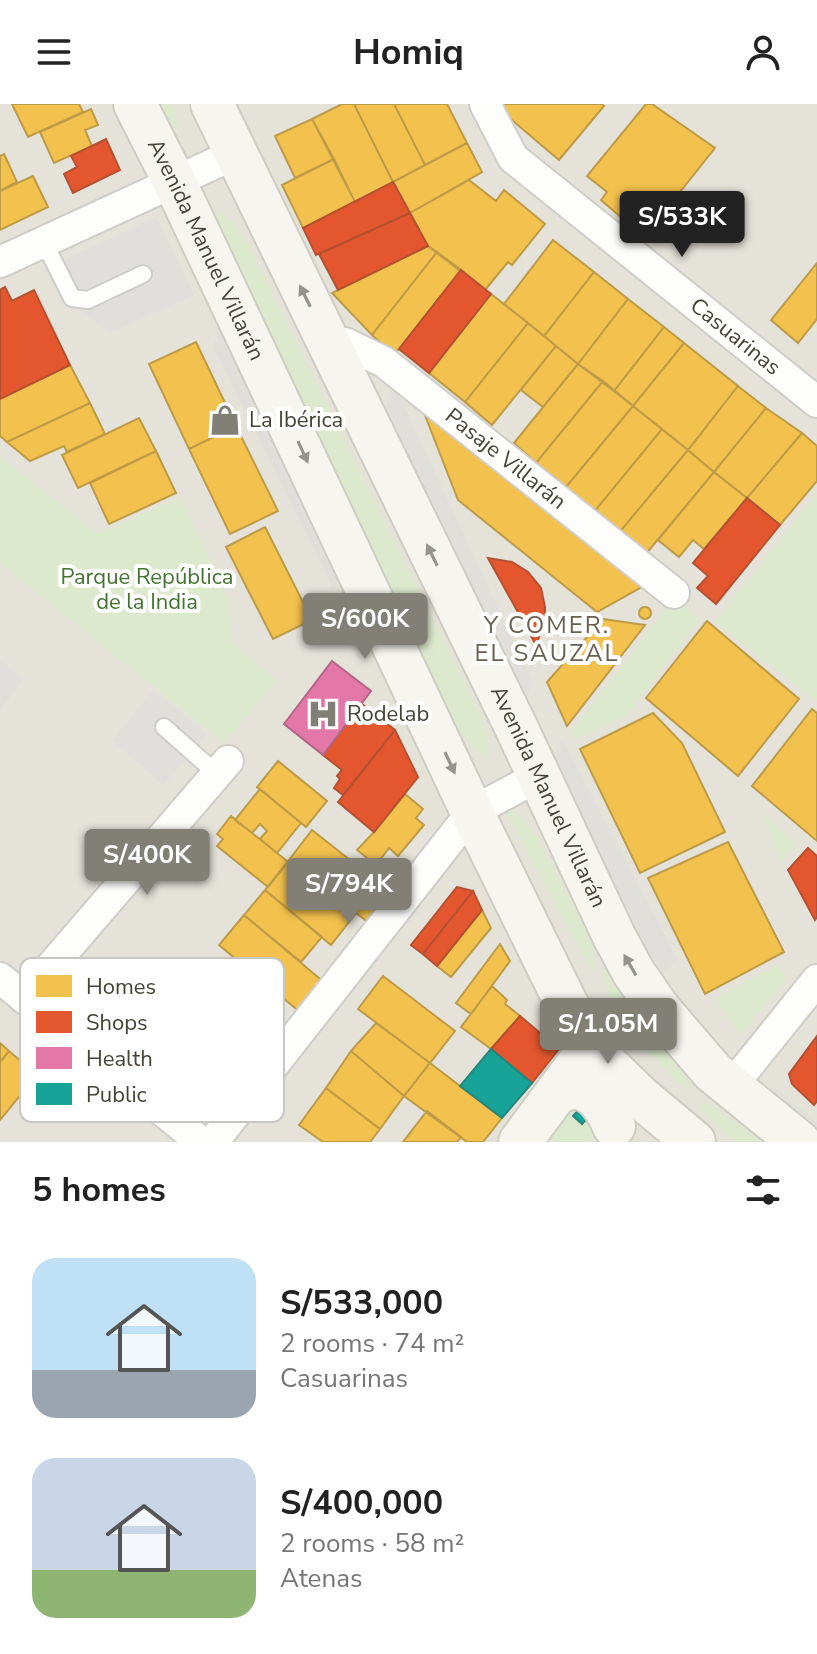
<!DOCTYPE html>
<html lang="en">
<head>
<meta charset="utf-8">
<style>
  :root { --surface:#fff; --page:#f2f2f2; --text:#222; --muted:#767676; --accent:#827f77 }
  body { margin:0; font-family:"Nunito Sans",sans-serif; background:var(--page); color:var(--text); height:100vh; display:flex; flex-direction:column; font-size:30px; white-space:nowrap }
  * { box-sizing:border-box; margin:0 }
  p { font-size:26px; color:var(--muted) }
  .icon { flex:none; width:44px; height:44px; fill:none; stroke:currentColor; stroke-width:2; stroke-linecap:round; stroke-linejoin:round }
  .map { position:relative; height:1038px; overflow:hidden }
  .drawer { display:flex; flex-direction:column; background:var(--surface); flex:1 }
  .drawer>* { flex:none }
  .price { position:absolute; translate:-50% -68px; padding:0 18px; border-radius:8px; background:var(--accent); color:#fff; font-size:26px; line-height:52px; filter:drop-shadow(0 2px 4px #0008) }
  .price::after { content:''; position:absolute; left:50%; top:48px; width:24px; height:18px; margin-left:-12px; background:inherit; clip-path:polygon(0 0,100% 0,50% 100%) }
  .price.selected { background:#222; color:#fff }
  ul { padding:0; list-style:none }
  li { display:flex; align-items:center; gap:24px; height:200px; padding:0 32px }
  li span { display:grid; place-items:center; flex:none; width:224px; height:160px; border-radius:24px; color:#555 }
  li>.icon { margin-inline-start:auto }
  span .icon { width:96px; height:96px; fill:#fffc; stroke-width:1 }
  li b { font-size:34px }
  h2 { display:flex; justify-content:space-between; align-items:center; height:96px; padding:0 32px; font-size:34px }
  header { display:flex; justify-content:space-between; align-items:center; height:104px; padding:0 32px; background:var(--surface); font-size:36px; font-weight:700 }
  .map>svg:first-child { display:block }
  .residential { fill:#e4e2d9 }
  .green { fill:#dce9cd }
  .parking { fill:#e0dfdb }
  .homes { fill:#f2c14e; stroke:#be9b47; stroke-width:2 }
  .shops { fill:#e4572e; stroke:#b55131; stroke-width:2 }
  .health { fill:#e377a8; stroke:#b46786; stroke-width:2 }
  .public { fill:#17a398; stroke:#25867b; stroke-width:2 }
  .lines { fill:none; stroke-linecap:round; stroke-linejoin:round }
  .service-casing { stroke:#cfcdc9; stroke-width:20 }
  .minor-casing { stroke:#cfcdc9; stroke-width:34 }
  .secondary-casing { stroke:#cfcdc3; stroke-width:46 }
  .service { stroke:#fdfdfc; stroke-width:16 }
  .minor { stroke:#fdfdfc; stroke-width:30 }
  .secondary { stroke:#f6f5f0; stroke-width:42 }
  .oneway { fill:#95938b }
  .labels { text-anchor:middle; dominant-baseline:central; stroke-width:8; stroke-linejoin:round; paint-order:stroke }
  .street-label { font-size:22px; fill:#464238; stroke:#fff }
  .poi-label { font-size:22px; fill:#464238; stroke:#fff; text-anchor:start }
  .park-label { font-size:22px; fill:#437330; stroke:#fff }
  .neighbourhood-label { font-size:24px; letter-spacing:2px; fill:#686050; stroke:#fff }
  .key { fill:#fff; stroke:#c8c6c3; stroke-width:2 }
  .key-label { font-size:22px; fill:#464238 }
</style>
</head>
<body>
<header><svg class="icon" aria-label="menu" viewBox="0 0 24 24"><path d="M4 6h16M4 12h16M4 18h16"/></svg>Homiq<svg class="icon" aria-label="person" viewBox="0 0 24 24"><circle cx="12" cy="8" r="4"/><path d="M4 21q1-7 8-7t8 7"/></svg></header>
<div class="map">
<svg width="817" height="1038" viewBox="0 0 817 1038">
  <rect width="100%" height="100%" fill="#f1f0eb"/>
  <!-- residential -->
  <path class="residential" d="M 0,0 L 817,0 L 817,1038 L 0,1038 Z"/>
  <!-- green -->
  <path class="green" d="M 156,0 L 174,0 L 179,27 Z
    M 217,103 L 231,117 L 245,135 L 480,611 L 488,633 L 489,656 L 469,640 L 457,622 L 223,144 L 217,121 Z
    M 0,352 L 97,430 L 180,393 L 230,497 L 231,540 L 277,576 L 224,639 L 0,459 Z
    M 817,389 L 817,597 L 714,518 Z
    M 674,494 L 700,515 L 627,611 L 577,635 L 570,629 Z
    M 512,702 L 538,735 L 590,833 L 593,841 L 594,872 L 510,716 L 506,704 Z
    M 761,709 L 796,739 L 782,758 Z
    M 603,858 C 628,903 663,938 690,981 L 685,986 C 660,960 631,933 613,900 C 606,887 605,872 603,858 Z
    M 777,861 L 787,874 L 740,931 L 715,894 Z
    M 578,994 L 596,1028 L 588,1038 L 543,1038 Z
    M 705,997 C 723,1012 744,1023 763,1038 L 736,1038 L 698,1004 Z"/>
  <!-- parking -->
  <path class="parking" d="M 156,113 L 194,191 L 110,229 L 58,189 L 45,165 Z
    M 224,209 L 347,461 L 333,484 L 213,243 Z
    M 392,277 L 533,579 L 523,599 L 382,317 Z
    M 0,556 L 24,575 L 0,606 Z
    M 154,586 L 207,630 L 163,681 L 112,636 Z
    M 562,635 L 677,855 L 662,872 L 552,658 Z
    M 772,982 L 817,1018 L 817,1036 L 764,993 Z"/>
  <!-- homes -->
  <path class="homes" d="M 12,0 L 79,0 L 83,8 L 28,33 Z
    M 342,0 L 354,0 L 393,78 L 355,98 L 312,15 Z
    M 354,0 L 394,0 L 425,61 L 393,78 Z
    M 394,0 L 447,0 L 467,39 L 425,61 Z
    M 493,0 L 602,0 L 604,2 L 559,56 Z
    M 646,0 L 652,0 L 715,44 L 644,133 L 601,96 L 607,88 L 587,72 Z
    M 91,5 L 98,21 L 85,26 L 92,42 L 54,59 L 40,28 Z
    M 312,15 L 334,55 L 295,74 L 275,32 Z
    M 467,39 L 482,68 L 410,109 L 393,78 Z
    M 4,50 L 17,78 L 0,87 L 0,52 Z
    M 334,55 L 355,98 L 303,124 L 282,81 Z
    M 33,72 L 48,103 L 0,126 L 0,87 Z
    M 469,76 L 496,97 L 504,86 L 545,120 L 512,161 L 508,158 L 485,186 L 428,142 L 410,109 Z
    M 553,136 L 594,168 L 544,232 L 504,200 Z
    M 428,142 L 437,148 L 372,231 L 332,189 Z
    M 437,148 L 461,166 L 394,251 L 372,231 Z
    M 817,159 L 817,215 L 798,239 L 771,216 Z
    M 594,168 L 628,195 L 578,260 L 544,232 Z
    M 491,190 L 528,219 L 465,298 L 429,269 Z
    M 628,195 L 664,223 L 614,287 L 578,260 Z
    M 528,219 L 556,242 L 492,321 L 465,298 Z
    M 664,223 L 684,239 L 633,302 L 614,287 Z
    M 196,238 L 236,322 L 189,345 L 149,260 Z
    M 684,239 L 738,282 L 688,346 L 633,302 Z
    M 556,242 L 578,260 L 543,303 L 521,286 Z
    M 578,260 L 603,277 L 536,359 L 514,339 Z
    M 70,261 L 90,299 L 7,338 L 0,332 L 0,295 Z
    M 603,277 L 633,302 L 566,383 L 536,359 Z
    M 738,282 L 766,304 L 714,368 L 688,346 Z
    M 90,299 L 105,330 L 67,348 L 64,342 L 30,357 L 7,338 Z
    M 421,301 L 647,480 L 597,508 L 458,396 Z
    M 633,302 L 662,325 L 594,408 L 566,383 Z
    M 766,304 L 802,329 L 747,394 L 714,368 Z
    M 139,314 L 156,347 L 78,384 L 62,351 Z
    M 236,322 L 278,407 L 230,430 L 189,345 Z
    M 662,325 L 688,346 L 618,430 L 594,408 Z
    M 802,329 L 817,342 L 817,377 L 780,421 L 747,394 Z
    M 688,346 L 714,368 L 645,451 L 618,430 Z
    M 156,347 L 176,389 L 109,420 L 90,379 Z
    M 714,368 L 747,394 L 704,445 L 693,436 L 679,453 L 658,436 Z
    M 265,423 L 312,516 L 273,535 L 226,443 Z
    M639 509a6 6 0 1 1 12 0a6 6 0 1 1-12 0Z
    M 603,515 L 645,521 L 567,622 L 547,578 Z
    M 707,517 L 799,595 L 738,672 L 646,594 Z
    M 812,605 L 817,609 L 817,737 L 752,682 Z
    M 653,609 L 682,639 L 725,728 L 640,769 L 580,645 Z
    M 278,657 L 327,697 L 306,723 L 257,683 Z
    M 260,685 L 301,719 L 277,749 L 260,735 L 267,727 L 260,720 L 252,729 L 235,716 Z
    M 405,690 L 423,705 L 416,714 L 424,721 L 398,752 L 389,744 L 376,761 L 357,746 L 374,728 Z
    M 231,712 L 288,758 L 268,783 L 217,742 L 223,735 L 217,730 Z
    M 312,726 L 393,790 L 369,819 L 289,756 Z
    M 728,738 L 784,848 L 705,890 L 648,774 Z
    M 289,756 L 356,809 L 331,841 L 265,786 Z
    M 265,786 L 322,833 L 301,858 L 244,811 Z
    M 482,806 L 491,824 L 451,873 L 437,862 Z
    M 244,811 L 325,879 L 300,908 L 219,841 Z
    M 500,840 L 510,857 L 471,910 L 456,899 Z
    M 383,872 L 455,927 L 430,959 L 358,905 Z
    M 492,882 L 507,896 L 505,900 L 520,912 L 491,945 L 461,923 Z
    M 376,919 L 430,959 L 404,992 L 351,947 Z
    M 0,939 L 9,947 L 0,958 Z
    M 9,947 L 37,971 L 0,1016 L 0,958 Z
    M 351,947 L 404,992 L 380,1025 L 326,984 Z
    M 430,959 L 502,1014 L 483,1038 L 467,1038 L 404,992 Z
    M 326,984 L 380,1025 L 370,1038 L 323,1038 L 299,1021 Z
    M 427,1007 L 461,1033 L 457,1038 L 403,1038 Z"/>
  <!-- shops -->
  <path class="shops" d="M 106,35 L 120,66 L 73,89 L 64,70 L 77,63 L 71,52 Z
    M 393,78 L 410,109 L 316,151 L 303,124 Z
    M 410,109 L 428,142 L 338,186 L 319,150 Z
    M 461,166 L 491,190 L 429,269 L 399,245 Z
    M 5,183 L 12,197 L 34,186 L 70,261 L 0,295 L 0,186 Z
    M 747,394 L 780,421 L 716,500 L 697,484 L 708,472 L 693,459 Z
    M 488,454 L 512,458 L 528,468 L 541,484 L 545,503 L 545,516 L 536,541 Z
    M 362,600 L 395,626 L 343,691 L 334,684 L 340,675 L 337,672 L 342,666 L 323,651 Z
    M 395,626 L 418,673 L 374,728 L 338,698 Z
    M 808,744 L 817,752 L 817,813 L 815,816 L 788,766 Z
    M 457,783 L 473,787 L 423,850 L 411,841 Z
    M 473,787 L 482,806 L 437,862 L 423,850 Z
    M 520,912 L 559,945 L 532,979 L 491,945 Z
    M 817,932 L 817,997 L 814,1001 L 792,980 L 789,970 Z"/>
  <!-- health -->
  <path class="health" d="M 332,557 L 371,587 L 323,651 L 284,620 Z"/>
  <!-- public -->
  <path class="public" d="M 491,945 L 532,979 L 502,1014 L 460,982 Z
    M 586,998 L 595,1006 L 582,1020 L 573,1012 Z"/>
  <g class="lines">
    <defs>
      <path id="service" d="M 44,138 L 72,194 L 88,196 L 143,170
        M 164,623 L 217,670"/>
      <g id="minor">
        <path id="s1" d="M 485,0 L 513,54 L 817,298"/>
        <path d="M 0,158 L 235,50"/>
        <path id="s2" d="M 330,241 L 345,239 L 384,258 L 674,489"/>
        <path d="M 0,874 L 201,1038"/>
        <path d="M 24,894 L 228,657"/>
        <path d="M 730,984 L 817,876"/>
        <path d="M 213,1038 L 472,708 L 539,672"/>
      </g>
      <g id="secondary">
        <path id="s3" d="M 135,0 L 175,79 L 472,708 L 565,897 L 590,944 L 639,992 L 694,1038"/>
        <path id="s4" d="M 212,0 L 516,623 L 614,832 L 634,869 L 659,905 L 713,968 L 799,1038"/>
        <path d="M 558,987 C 564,986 572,983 578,984 C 597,987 607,1006 614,1022"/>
        <path d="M 520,1038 L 590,944"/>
      </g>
    </defs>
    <!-- service casing -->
    <use href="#service" class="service-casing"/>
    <!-- minor casing -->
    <use href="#minor" class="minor-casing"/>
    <!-- secondary casing -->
    <use href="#secondary" class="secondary-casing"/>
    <!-- service -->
    <use href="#service" class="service"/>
    <!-- minor -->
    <use href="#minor" class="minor"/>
    <!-- secondary -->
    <use href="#secondary" class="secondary"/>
  </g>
  <!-- one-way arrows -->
  <defs><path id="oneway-solid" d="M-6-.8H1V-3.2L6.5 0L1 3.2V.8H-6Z" transform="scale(2)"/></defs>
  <g class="oneway">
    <use href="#oneway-solid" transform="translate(305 192) rotate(-116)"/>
    <use href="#oneway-solid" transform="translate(303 348) rotate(65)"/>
    <use href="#oneway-solid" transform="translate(432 451) rotate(-116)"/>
    <use href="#oneway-solid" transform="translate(450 659) rotate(65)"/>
    <use href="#oneway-solid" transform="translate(630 861) rotate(-120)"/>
  </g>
  <!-- icons -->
  <defs>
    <symbol id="shop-bare" viewBox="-9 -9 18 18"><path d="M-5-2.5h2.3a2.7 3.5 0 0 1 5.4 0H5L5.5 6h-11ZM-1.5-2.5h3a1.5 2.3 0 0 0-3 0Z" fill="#827f77" stroke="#fff" stroke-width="2.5" paint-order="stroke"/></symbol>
    <symbol id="hospital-bare" viewBox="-9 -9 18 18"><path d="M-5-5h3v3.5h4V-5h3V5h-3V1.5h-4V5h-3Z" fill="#827f77" stroke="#fff" stroke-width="2.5" paint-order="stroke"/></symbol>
  </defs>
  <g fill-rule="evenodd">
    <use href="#shop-bare" x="203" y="294" width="44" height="44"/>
    <use href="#hospital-bare" x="301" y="588" width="44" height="44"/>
  </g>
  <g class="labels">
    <!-- street labels -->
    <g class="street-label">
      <text stroke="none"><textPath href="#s3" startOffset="162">Avenida Manuel Villarán</textPath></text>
      <text stroke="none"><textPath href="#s1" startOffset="346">Casuarinas</textPath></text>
      <text stroke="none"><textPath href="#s2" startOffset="214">Pasaje Villarán</textPath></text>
      <text stroke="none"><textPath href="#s4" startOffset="770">Avenida Manuel Villarán</textPath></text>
    </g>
    <!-- poi labels -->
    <g class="poi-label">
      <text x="249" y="316">La Ibérica</text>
      <text x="347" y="610">Rodelab</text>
    </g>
    <!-- park labels -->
    <g class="park-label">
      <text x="147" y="473">Parque República<tspan x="147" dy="25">de la India</tspan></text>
    </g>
    <!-- neighbourhood labels -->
    <g class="neighbourhood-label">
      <text x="547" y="521">Y COMER.<tspan x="547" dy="28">EL SAUZAL</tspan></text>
    </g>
  </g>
  <!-- legend -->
  <rect x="20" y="854" width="264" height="164" rx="12" class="key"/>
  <rect x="36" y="871" width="36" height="22" fill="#f2c14e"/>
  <rect x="36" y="907" width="36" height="22" fill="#e4572e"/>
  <rect x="36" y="943" width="36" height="22" fill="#e377a8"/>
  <rect x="36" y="979" width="36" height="22" fill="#17a398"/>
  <g class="key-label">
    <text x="86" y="890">Homes</text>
    <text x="86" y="926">Shops</text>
    <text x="86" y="962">Health</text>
    <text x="86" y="998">Public</text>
  </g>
</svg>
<b class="price selected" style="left:682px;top:155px">S/533K</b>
<b class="price" style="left:365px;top:557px">S/600K</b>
<b class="price" style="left:147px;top:793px">S/400K</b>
<b class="price" style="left:349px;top:822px">S/794K</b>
<b class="price" style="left:608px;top:962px">S/1.05M</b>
</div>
<section class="drawer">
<h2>5 homes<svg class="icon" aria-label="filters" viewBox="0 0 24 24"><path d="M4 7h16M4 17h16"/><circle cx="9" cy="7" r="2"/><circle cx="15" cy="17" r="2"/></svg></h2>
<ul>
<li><span style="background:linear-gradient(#bfe0f5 70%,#9aa5b1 0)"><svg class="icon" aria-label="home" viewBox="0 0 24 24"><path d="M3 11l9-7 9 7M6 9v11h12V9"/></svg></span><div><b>S/533,000</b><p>2 rooms · 74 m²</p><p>Casuarinas</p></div></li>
<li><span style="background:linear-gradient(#c9d6e8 70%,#8fb573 0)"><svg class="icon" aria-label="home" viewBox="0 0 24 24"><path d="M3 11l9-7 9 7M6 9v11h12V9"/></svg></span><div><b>S/400,000</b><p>2 rooms · 58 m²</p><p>Atenas</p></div></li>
</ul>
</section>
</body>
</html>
